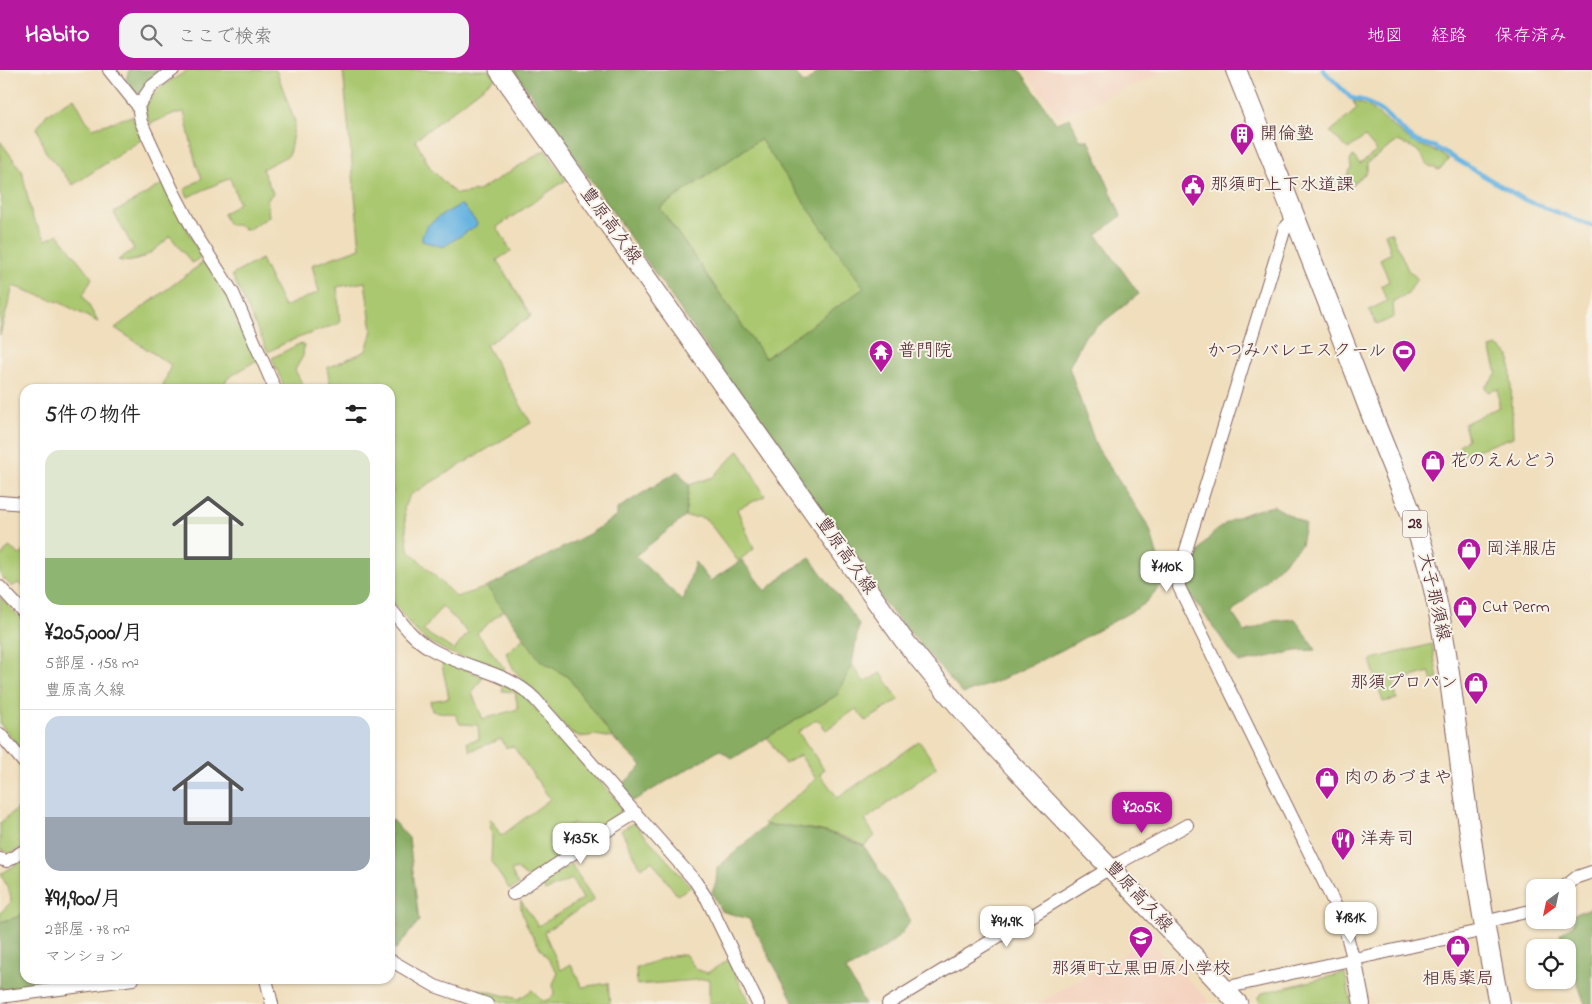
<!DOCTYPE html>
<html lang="ja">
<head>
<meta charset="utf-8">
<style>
  :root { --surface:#fff; --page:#f2f2f2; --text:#222; --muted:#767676; --line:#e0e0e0; --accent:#b5179e }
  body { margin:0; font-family:"Indie Flower","Klee One",sans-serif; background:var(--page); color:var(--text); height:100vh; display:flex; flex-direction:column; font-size:19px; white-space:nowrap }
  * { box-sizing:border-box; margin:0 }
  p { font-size:16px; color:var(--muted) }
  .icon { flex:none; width:28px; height:28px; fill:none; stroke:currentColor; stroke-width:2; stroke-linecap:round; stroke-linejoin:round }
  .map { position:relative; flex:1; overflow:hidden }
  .details { position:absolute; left:20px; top:314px; width:375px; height:600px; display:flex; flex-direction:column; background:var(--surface); border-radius:15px; box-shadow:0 1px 4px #0004 }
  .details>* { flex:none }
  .needle { width:32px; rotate:213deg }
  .controls { position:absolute; left:1526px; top:809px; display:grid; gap:10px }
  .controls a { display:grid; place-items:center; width:50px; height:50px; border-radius:10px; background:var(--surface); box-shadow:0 1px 4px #0004; font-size:25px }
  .price { position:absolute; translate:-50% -42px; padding:0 11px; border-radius:10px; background:#fff; color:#222; font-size:16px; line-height:32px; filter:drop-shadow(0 1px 2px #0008) }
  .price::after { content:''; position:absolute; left:50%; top:30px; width:15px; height:11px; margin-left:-8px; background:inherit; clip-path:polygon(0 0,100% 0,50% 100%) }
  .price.active { background:var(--accent); color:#fff }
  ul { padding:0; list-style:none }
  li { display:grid; align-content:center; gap:10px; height:265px; padding:0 25px }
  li+li { border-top:1px solid var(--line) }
  li span { display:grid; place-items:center; height:155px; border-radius:15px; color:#555 }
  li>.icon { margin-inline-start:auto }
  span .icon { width:90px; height:90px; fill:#fffc; stroke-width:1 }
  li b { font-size:21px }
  h2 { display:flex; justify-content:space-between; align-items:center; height:60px; padding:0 25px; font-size:21px }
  header { display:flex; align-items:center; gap:30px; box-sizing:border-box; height:70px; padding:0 25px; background:var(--accent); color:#fff }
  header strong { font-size:24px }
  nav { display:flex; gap:28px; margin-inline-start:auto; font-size:18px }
  .search { width:350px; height:45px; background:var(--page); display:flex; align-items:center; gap:12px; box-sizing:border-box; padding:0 18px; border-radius:15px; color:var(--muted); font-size:19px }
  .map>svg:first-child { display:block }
  .built { fill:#f4d3c0 }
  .green { fill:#aac870; stroke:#7a744e; fill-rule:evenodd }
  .forest { fill:#87ac62; stroke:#686646; fill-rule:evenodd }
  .water { fill:#68b4e1; stroke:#596a86 }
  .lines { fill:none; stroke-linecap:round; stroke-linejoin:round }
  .stream { stroke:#68b4e1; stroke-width:4.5 }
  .minor-casing { stroke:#84625e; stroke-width:14 }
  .tertiary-casing { stroke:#84625e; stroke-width:18 }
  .secondary-casing { stroke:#84625e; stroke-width:21 }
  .primary-casing { stroke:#84625e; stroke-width:22 }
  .minor { stroke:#fff; stroke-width:12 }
  .tertiary { stroke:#fff; stroke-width:16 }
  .secondary { stroke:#fff; stroke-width:19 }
  .primary { stroke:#fff; stroke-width:20 }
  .labels { text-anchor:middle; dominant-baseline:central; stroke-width:4; stroke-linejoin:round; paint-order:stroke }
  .shield { fill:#f7f3e8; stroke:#7e5f64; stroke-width:1 }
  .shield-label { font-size:16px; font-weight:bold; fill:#4a1f2b }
  .poi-label { font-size:18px; fill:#4a1f2b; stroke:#f7f3e8; text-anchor:start }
  .street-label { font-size:18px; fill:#4a1f2b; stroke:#f7f3e8 }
</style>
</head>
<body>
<header>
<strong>Habito</strong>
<div class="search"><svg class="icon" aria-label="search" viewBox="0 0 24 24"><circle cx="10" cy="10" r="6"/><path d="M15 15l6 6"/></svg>ここで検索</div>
<nav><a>地図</a><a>経路</a><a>保存済み</a></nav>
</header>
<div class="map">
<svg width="1592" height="934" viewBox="0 0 1592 934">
  <rect width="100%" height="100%" fill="#f7f3e8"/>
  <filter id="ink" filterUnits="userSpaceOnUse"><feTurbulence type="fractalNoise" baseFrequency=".02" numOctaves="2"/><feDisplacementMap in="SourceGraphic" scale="10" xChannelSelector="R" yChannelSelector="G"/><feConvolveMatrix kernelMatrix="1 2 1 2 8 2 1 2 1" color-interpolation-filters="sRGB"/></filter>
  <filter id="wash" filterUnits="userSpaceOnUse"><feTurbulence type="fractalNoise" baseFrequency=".0096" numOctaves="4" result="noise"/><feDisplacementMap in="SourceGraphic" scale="20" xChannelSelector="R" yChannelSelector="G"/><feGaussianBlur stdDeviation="1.12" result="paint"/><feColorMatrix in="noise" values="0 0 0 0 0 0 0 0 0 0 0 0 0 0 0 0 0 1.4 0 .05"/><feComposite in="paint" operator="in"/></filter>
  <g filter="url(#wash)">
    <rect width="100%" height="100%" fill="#f0debc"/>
    <!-- built -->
    <path class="built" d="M 1024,0 L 1170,0 L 1059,46 Z
      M 1148,870 L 1211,934 L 1037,934 Z"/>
    <!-- green -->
    <path class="green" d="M 188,0 L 276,0 L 295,52 L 289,85 L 262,99 L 273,123 L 267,130 L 269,147 L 247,160 L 237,155 L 229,155 L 223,144 L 239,133 L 230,108 L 188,127 L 184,120 L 202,108 L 196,94 L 184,42 L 170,45 L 150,54 C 148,48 144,40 147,34 C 152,20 176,8 188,0 Z
      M 343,0 L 489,0 L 495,8 L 415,70 L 431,99 L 456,124 L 478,121 L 545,80 L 566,110 L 497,157 L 511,181 L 497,190 L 531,246 L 486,275 L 531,353 L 410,425 L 404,437 L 408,479 L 456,527 L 487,517 L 504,540 L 477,563 L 505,599 L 502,602 L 448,582 L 425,569 L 412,557 L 390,528 L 390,494 L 393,492 L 390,462 L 390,423 L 393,422 L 390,413 L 390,319 L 331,319 L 327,298 L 366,281 L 372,260 L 365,212 L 337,217 L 340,253 L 287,272 L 268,282 L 232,205 L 261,189 L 284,237 L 319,222 L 312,195 L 360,178 ZM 442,536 L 468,563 L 454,580 L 423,561 Z
      M 74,28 L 86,50 L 93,58 L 132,46 L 141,70 L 73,115 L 45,81 L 37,58 L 47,44 Z
      M 1353,31 L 1368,36 L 1412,72 L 1440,83 L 1449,90 L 1439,100 L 1429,96 L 1417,80 L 1398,71 L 1367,93 L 1367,102 L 1345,121 L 1342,116 L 1351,98 L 1350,91 L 1353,86 L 1360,94 L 1377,81 L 1365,67 L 1348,79 L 1330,62 L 1357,39 Z
      M 760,69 L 865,219 L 765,288 L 660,138 Z
      M 0,71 L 22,101 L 32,147 L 46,170 L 58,164 L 92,208 L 83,225 L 98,252 L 61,233 L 13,216 L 0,265 L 0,138 L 2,127 L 0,125 Z
      M 164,113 L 201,187 L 192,193 L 170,166 C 157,179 137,197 118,190 L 134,179 L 114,143 Z
      M 1391,162 L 1408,200 L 1417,208 L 1408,224 L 1393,231 L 1394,247 L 1377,255 L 1369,240 L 1387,231 L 1381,216 L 1389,211 L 1380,189 L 1391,183 L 1385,163 Z
      M 205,191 L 230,230 L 257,290 L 228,308 L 221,319 L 162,319 L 171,295 L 115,258 Z
      M 299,274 L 304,275 L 303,286 L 295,300 L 305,319 L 285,319 L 272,288 Z
      M 1497,276 L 1510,286 L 1513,367 L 1463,385 L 1459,375 L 1468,369 L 1464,354 L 1499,337 L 1498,319 L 1488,322 L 1485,317 L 1497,303 L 1490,278 Z
      M 739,380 L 765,426 L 737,439 L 754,479 L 738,491 L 707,450 L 700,447 L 685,447 L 689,415 L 713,407 Z
      M 9,477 L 20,485 L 25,480 L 25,518 L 18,513 L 12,517 L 0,505 L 0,488 Z
      M 0,527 L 25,553 L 25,651 L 22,654 L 25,662 L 25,684 L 0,654 Z
      M 525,567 L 540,590 L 568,607 L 613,668 L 595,665 L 581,667 L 571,663 L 514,600 L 506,583 Z
      M 1432,574 L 1438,609 L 1433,611 L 1429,602 L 1393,613 L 1397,629 L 1383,632 L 1371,593 L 1373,589 Z
      M 445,591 L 483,607 L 472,623 L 483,649 L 518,639 L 515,622 L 502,621 L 502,614 L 519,620 L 624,739 L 586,767 L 574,753 L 549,770 L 559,788 L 527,807 L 517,799 L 511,801 L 518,815 L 510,820 L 491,792 L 492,765 L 489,750 L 491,749 L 501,766 L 550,729 L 513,676 L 506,678 L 501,669 L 470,681 L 467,672 L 479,669 L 478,655 L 460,654 L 455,644 L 432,641 L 430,631 L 449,628 L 442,595 Z
      M 852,594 L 864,612 L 881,603 L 899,630 L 866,651 L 856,639 L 826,660 L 817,649 L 798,662 L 824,699 L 820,704 L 838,728 L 919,671 L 937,697 L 865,750 L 875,766 L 864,776 C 835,760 798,756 766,755 L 764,753 L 816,709 L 800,685 L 785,694 L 767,667 L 837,625 Z
      M 25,732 L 25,775 L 10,784 L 0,779 L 0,753 Z
      M 634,753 L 691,817 L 677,825 L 652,791 L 641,798 L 621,760 Z
      M 25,789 L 25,842 L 18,847 L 0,852 L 0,843 L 11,832 L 10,823 L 1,804 Z
      M 571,794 L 594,830 L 544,862 L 561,900 L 571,894 L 582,917 L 608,913 L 610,934 L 510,934 L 476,924 L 478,919 L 519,929 L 532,920 L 543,931 L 550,929 L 554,925 L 553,914 L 558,903 C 546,885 518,852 521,831 L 538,856 L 583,829 L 572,809 L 545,821 L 541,812 Z
      M 685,884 L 696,899 L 707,903 L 728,890 L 750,934 L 709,934 L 709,909 L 637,915 L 636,898 L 667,887 Z
      M 1345,903 L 1351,934 L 1263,934 L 1258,929 L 1262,923 Z"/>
    <!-- forest -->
    <path class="forest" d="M 129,0 L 172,0 L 140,24 L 135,23 L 126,9 Z
      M 514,0 L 793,0 L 804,14 L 821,0 L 1020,0 L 1056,53 L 1070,48 L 1080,70 L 1089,70 L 1121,146 L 1097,165 L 1139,224 L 1085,266 L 1069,297 L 1096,376 L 1149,457 L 1165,511 L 1143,535 L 1062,580 L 996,612 L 963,624 L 884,533 ZM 760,69 L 864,218 L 765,288 L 660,138 Z
      M 678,401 L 689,415 L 685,447 L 635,486 L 683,531 L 695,492 L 710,511 L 742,490 L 765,521 L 789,501 L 810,488 L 859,554 L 852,594 L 837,625 L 732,689 L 720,680 L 633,731 L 621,716 L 642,696 L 613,668 L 568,607 L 540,590 L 487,517 L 589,464 L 617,446 L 617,439 Z
      M 1274,436 L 1305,454 L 1301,475 L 1232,543 L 1245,562 L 1272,551 L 1295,549 L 1316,580 L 1296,581 L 1239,593 L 1187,520 C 1191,507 1194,488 1202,477 C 1219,451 1245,442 1274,436 Z
      M 390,748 L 409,768 L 419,851 L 396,879 L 390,877 Z
      M 766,755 L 791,756 L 830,763 L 864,776 L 910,849 C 904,871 865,889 846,900 L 865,934 L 795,934 L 749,849 L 721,841 L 712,822 L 716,813 L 717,798 Z
      M 1592,838 L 1592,934 L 1585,934 L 1568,887 L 1568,878 L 1564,877 L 1560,864 L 1574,854 L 1574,844 Z
      M 25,842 L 25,909 L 102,909 L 0,920 L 0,852 L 18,847 Z"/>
    <!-- water -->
    <path class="water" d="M 460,135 L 463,136 L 477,153 L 476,156 L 443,177 L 422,171 C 420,153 447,143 460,135 Z"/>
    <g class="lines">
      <!-- stream -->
      <path class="stream" d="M 1323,0 L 1351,28 L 1365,31 L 1383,42 L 1414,71 L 1435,77 L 1525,130 L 1592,156"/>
    </g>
  </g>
  <g filter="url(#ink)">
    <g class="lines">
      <defs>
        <path id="minor" d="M 109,0 L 138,36 L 141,52 L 173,121 L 196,165 L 233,223 L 275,319
          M 138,36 L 152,16 L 173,0
          M 1296,146 L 1285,158 L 1186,480 L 1179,505 L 1179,517 L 1343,851 L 1353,888
          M 0,432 L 25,434
          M 0,517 L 25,544
          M 390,538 C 402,553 413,569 431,579 C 465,599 506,600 535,629 L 695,811 L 707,829 L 758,934
          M 0,664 L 25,694
          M 0,789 L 7,791 L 25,780
          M 1563,818 L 1577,807 L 1592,802
          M 513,824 C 554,797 593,768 636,743
          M 1484,852 L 1530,841 L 1535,838
          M 390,890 L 435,916 L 487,934
          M 266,909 L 272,934
          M 1224,918 L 1485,860
          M 0,927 L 133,909
          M 888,934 L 1110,798 L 1187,755"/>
        <path id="tertiary" d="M 1353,888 L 1362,934"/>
        <path id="secondary" d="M 499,0 L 903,569 C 1006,699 1128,811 1238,934"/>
        <path id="primary" d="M 1236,0 C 1281,112 1326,225 1369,338 C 1389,391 1414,443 1429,499 C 1448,572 1454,646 1464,721 C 1474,792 1485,863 1499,934"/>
      </defs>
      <!-- minor casing -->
      <use href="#minor" class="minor-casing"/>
      <!-- tertiary casing -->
      <use href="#tertiary" class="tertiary-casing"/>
      <!-- secondary casing -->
      <use href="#secondary" class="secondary-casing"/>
      <!-- primary casing -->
      <use href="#primary" class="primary-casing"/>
      <!-- minor -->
      <use href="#minor" class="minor"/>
      <!-- tertiary -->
      <use href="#tertiary" class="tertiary"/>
      <!-- secondary -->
      <use href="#secondary" class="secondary"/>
      <!-- primary -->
      <use href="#primary" class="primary"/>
    </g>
  </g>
  <!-- icons -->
  <defs>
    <symbol id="building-pin" viewBox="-11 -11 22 30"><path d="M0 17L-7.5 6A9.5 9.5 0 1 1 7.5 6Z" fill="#b5179e" stroke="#f7f3e8"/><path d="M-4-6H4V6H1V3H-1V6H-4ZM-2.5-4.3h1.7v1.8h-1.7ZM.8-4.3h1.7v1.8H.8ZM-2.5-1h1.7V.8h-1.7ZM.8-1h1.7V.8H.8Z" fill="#fff"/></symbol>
    <symbol id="civic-pin" viewBox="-11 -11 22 30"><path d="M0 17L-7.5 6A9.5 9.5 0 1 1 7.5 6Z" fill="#b5179e" stroke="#f7f3e8"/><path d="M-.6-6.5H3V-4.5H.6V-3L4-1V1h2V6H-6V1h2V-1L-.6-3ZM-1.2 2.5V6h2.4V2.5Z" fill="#fff"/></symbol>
    <symbol id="temple-pin" viewBox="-11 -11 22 30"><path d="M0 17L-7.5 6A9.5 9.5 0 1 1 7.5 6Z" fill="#b5179e" stroke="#f7f3e8"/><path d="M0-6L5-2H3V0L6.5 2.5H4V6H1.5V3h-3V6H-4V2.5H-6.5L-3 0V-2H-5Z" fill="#fff"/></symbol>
    <symbol id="stadium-pin" viewBox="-11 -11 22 30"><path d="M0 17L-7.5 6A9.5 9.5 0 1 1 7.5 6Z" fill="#b5179e" stroke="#f7f3e8"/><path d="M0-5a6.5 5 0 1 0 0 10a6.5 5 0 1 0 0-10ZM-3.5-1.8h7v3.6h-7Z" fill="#fff"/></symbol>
    <symbol id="shop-pin" viewBox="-11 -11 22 30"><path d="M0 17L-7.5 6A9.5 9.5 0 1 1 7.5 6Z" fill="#b5179e" stroke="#f7f3e8"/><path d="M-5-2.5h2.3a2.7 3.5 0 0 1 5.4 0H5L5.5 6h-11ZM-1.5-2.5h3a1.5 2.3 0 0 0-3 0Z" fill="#fff"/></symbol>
    <symbol id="restaurant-pin" viewBox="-11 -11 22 30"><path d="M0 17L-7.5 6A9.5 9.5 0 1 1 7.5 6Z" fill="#b5179e" stroke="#f7f3e8"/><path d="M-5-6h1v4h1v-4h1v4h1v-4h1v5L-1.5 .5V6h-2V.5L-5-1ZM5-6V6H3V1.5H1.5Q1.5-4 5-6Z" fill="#fff"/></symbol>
    <symbol id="school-pin" viewBox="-11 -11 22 30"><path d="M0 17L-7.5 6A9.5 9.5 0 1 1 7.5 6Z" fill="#b5179e" stroke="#f7f3e8"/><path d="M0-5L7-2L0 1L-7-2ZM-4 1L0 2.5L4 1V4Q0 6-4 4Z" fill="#fff"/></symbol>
  </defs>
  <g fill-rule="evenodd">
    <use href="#building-pin" x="1228" y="51" width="28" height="38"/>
    <use href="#civic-pin" x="1179" y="102" width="28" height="38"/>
    <use href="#temple-pin" x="867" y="268" width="28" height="38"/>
    <use href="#stadium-pin" x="1390" y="268" width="28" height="38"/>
    <use href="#shop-pin" x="1419" y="378" width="28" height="38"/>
    <use href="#shop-pin" x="1455" y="466" width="28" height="38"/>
    <use href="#shop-pin" x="1451" y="524" width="28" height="38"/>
    <use href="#shop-pin" x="1462" y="600" width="28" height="38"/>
    <use href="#shop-pin" x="1313" y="695" width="28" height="38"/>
    <use href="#restaurant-pin" x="1329" y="756" width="28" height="38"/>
    <use href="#school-pin" x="1127" y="854" width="28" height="38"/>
    <use href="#shop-pin" x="1444" y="863" width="28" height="38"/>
  </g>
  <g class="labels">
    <!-- shield labels -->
    <rect class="shield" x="1402.5" y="440.5" width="25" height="27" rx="4"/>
    <g class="shield-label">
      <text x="1415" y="454">28</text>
    </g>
    <!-- poi labels -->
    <g class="poi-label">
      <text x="1260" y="65">開倫塾</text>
      <text x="1210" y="116">那須町上下水道課</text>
      <text x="898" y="282">普門院</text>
      <text x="1386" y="282" text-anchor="end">かつみバレエスクール</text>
      <text x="1450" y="392">花のえんどう</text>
      <text x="1486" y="480">岡洋服店</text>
      <text x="1482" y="538">Cut Perm</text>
      <text x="1458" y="614" text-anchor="end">那須プロパン</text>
      <text x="1344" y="709">肉のあづまや</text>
      <text x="1360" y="770">洋寿司</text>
      <text x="1141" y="900" text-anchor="middle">那須町立黒田原小学校</text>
      <text x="1458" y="910" text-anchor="middle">相馬薬局</text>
    </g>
    <!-- street labels -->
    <g class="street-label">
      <text transform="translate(610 156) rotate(54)">豊原高久線</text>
      <text transform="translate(845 486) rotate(55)">豊原高久線</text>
      <text transform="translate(1433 527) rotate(77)">大子那須線</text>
      <text transform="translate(1138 827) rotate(47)">豊原高久線</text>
    </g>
  </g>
</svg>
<div class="controls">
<a><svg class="needle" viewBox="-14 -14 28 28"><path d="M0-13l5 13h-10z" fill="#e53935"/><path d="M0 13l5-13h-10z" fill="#767676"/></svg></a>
<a><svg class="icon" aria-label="locate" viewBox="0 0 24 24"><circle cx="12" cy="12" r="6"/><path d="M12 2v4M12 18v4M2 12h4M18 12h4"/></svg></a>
</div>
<b class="price" style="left:1167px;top:523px">¥110K</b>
<b class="price active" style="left:1142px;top:764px">¥205K</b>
<b class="price" style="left:581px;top:795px">¥135K</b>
<b class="price" style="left:1351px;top:874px">¥181K</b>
<b class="price" style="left:1007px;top:878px">¥91.9K</b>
<section class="details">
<h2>5件の物件<svg class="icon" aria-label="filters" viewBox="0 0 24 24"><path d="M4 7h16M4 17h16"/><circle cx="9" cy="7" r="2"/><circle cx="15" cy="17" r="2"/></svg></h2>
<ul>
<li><span style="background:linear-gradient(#dfe7d0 70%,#8fb573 0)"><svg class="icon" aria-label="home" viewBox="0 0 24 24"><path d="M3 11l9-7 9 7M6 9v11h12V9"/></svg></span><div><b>¥205,000/月</b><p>5部屋 · 158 m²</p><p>豊原高久線</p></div></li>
<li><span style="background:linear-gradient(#c9d6e8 65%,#9aa5b1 0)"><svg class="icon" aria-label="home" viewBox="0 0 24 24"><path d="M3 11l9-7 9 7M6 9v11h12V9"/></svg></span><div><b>¥91,900/月</b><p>2部屋 · 78 m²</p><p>マンション</p></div></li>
</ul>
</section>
</div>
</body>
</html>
